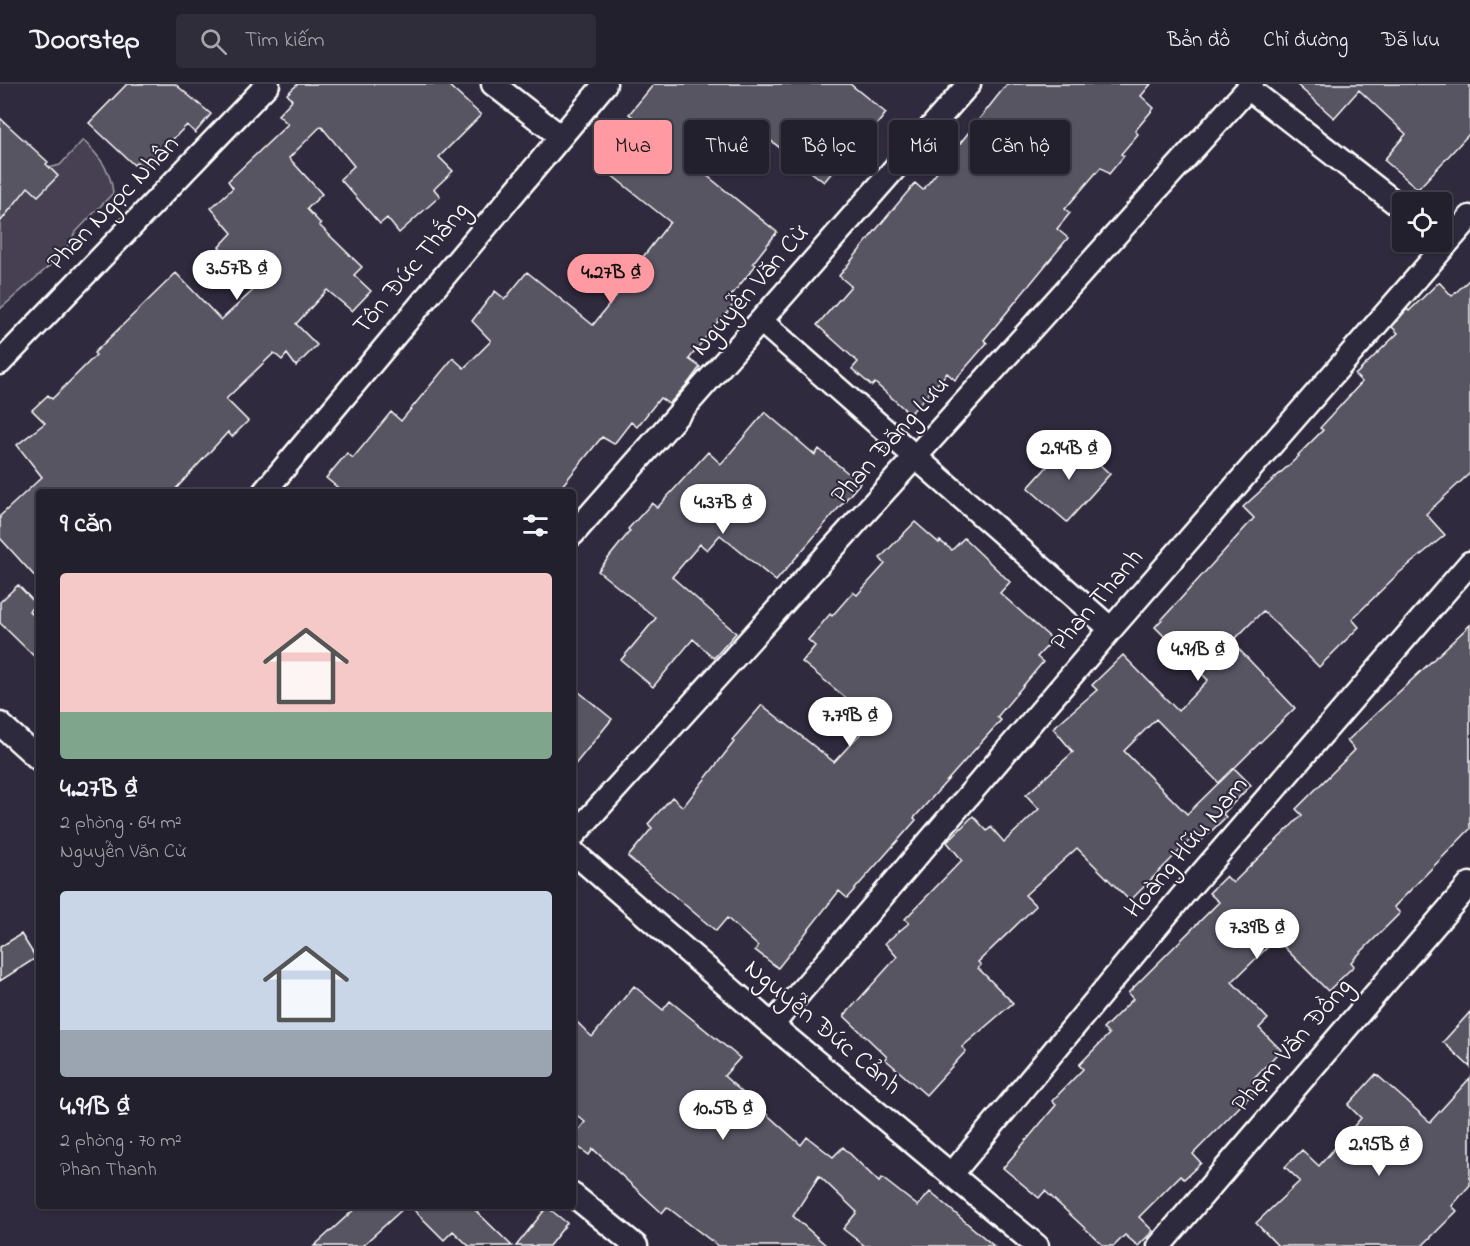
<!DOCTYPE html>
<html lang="vi">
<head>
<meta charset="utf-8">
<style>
  :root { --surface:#23202e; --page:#2f2d3a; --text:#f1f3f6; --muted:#a3a3aa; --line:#403e4a; --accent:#ff9aa2 }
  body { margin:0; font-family:"Indie Flower",sans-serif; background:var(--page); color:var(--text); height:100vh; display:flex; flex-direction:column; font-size:22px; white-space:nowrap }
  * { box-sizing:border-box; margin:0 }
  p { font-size:20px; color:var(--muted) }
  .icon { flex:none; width:33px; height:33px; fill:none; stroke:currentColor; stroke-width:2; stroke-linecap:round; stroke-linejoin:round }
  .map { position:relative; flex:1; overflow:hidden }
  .sheet { position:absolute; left:36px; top:405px; width:540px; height:720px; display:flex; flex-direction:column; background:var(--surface); border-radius:6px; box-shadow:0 2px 4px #0004,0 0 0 2px var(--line) }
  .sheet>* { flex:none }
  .top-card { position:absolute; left:594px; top:36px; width:570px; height:54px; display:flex; gap:12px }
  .tools { position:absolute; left:1392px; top:108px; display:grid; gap:12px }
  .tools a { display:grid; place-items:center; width:60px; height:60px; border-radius:6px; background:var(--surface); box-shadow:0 2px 4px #0004,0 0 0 2px var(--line); font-size:30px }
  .price { position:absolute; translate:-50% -51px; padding:0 14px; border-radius:21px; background:#fff; color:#222; font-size:20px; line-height:39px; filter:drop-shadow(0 2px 3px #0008) }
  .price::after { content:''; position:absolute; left:50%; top:36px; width:18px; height:14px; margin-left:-9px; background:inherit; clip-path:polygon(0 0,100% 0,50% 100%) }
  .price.active { background:var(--accent); color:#111 }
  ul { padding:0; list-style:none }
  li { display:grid; align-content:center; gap:12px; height:318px; padding:0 24px }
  li span { display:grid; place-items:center; height:186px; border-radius:6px; color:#555 }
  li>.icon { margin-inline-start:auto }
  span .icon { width:108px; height:108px; fill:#fffc; stroke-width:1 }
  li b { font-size:26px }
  h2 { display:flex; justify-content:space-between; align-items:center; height:72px; padding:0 24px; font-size:26px }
  .tag { padding:0 21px; border-radius:6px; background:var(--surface); box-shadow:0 2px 4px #0004,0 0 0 2px var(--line); font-size:21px; line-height:54px }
  .tag.active { background:var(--accent); color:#111 }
  header { display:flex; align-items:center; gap:36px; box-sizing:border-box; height:84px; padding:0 30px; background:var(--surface); border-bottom:2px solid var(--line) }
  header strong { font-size:28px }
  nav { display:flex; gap:33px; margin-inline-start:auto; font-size:21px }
  .search { width:420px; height:54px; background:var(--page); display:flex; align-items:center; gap:15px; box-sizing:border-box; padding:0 21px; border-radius:6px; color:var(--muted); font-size:22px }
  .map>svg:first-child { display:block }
  .green { fill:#464152; stroke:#a2a0a8; stroke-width:1.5 }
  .building { fill:#595564; stroke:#fff; stroke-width:1.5 }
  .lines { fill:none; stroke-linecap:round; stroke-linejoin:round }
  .minor-casing { stroke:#fff; stroke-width:27 }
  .minor { stroke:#2f2a3d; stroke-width:22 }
  .labels { text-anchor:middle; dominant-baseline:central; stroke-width:4.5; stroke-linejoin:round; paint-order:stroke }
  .street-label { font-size:26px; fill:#fff; stroke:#2f2a3d }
</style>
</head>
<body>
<header>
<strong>Doorstep</strong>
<div class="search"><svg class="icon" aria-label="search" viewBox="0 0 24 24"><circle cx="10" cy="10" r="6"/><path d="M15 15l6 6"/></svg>Tìm kiếm</div>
<nav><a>Bản đồ</a><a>Chỉ đường</a><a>Đã lưu</a></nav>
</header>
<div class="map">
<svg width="1470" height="1162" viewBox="0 0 1470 1162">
  <rect width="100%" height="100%" fill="#2f2a3d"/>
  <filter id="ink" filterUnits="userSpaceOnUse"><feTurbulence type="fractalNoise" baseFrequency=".0167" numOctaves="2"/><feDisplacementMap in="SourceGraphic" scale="12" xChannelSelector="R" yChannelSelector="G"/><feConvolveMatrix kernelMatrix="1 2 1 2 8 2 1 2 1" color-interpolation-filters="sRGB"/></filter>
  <g filter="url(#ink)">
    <!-- green -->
    <path class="green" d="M 83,56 C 99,72 111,86 113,109 L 75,149 L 63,170 L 0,225 L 0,130 L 34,88 L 60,81 Z"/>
    <!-- building -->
    <path class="building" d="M 127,0 L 175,0 L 211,30 L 195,49 L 187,41 L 143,85 L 137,78 L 134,81 L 89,39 Z
      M 298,0 L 447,0 L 481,31 L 439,73 L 453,87 L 434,105 L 440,112 L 399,149 L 387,134 L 380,140 L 340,95 L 354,82 L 321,42 L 289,74 L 322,110 L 307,125 L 321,140 L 319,141 L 362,183 L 354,191 L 371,207 L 352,227 L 327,206 L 296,240 L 317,261 L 296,282 L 287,270 L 282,276 L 274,269 L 226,315 L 248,337 L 232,353 L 228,348 L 173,408 L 39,408 L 39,497 L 0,454 L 0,432 L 42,393 L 17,361 L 45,339 L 32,326 L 48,311 L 52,315 L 96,271 L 94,269 L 176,189 L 221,236 L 260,200 L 219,163 L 232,149 L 211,124 L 233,104 L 228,97 L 288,40 L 278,31 L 292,16 L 287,10 Z
      M 654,0 L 850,0 L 886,29 L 872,47 L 866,42 L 837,78 L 839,80 L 824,98 L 748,39 L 705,90 L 777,148 L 753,179 L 756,181 L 730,213 L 736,217 L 721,237 L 719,236 L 689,275 L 700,283 L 689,298 L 669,320 L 660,314 L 637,343 L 631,338 L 614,360 L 602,353 L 557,408 L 343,408 L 326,394 L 347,369 L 353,374 L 391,328 L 401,337 L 453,274 L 464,284 L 491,257 L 472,237 L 495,207 L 505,215 L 527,188 L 593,241 L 624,202 L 622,200 L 670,138 L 600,82 L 619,58 L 615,55 L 633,33 L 629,30 Z
      M 1007,0 L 1151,0 L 1141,12 L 1154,24 L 1135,47 L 1138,50 L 1121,70 L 1124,72 L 1109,90 L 1101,83 L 1065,125 L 1070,129 L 1057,145 L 1068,154 L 984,256 L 987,259 L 955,296 L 947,289 L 910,330 L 875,299 L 872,302 L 852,285 L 858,278 L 817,241 L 851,202 L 839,192 L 870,153 L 915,99 L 923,106 Z
      M 1296,0 L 1470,0 L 1470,49 L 1418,105 L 1384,76 L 1406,50 L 1359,6 L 1334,34 Z
      M 0,34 L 48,78 L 46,80 L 58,92 L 38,112 L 28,103 L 0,138 Z
      M 1470,195 L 1470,389 L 1426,430 L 1445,451 L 1399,489 L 1352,535 L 1359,543 L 1319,583 L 1263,527 L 1232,558 L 1295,624 L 1219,699 L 1156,635 L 1124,667 L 1187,730 L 1234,684 L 1251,701 L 1223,730 L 1226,733 L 1197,761 L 1191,755 L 1130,817 L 1077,764 L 1025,811 L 1036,822 L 978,878 L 981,881 L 978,884 L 1013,919 L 962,963 L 966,967 L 926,1011 L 885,975 L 887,973 L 844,932 L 897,873 L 885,859 L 909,839 L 905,835 L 962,776 L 947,758 L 973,732 L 987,747 L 991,743 L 1004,758 L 1039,725 L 1026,711 L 1073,668 L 1053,644 L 1097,606 L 1092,601 L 1123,571 L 1178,627 L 1208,596 L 1155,543 L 1254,434 L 1243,423 L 1299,372 L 1298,371 L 1323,346 L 1320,344 L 1362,298 L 1355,291 L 1398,249 L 1392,243 L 1407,225 L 1409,227 L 1439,198 L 1452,212 Z
      M 765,328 L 815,371 L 819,365 L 860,399 L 776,497 L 720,451 L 707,466 L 700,460 L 672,493 L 736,549 L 714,574 L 693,555 L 653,603 L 621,576 L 656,534 L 598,487 L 630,447 L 628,445 L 652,419 L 657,424 L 708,368 L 721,380 Z
      M 1072,355 L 1110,390 L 1067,438 L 1028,404 Z
      M 915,438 L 939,459 L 940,457 L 952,466 L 964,454 L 1010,498 L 1000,509 L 1053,556 L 1037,573 L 1043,578 L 997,633 L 1001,636 L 914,734 L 916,736 L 847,814 L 839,807 L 778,884 L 755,866 L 758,862 L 727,834 L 716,847 L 628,773 L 652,744 L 648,740 L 672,713 L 683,723 L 734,658 L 732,656 L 762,621 L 834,678 L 873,636 L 802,578 L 815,562 L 808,556 L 830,530 L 832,532 L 853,508 L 857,511 L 885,480 L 880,474 Z
      M 18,501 L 36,520 L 29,527 L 39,537 L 39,577 L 0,539 L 0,518 Z
      M 1470,541 L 1470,745 L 1394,823 L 1400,829 L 1351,878 L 1354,882 L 1328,907 L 1276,855 L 1232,898 L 1268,935 L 1259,944 L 1281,966 L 1252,996 L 1259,1003 L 1193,1070 L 1201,1079 L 1184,1095 L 1180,1092 L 1139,1133 L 1153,1147 L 1138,1162 L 1125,1151 L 1114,1162 L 1104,1162 L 1045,1107 L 1039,1114 L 1003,1084 L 1056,1021 L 1052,1017 L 1083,985 L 1079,981 L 1109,950 L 1103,945 L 1133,915 L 1128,909 L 1219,818 L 1209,809 L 1226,792 L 1233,799 L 1302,731 L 1296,725 L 1355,666 L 1347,657 Z
      M 573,603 L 612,635 L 573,683 Z
      M 21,850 L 36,874 L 0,897 L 0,863 Z
      M 634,902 L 663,926 L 670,917 L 740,974 L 724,992 L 801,1061 L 807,1053 L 833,1073 L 843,1063 L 879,1098 L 882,1094 L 918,1122 L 930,1108 L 994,1162 L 865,1162 L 843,1145 L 857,1128 L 819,1092 L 793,1132 L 827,1162 L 718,1162 L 667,1123 L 662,1129 L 593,1065 L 589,1071 L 573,1059 L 573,1053 L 585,1038 L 573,1028 L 573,934 L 592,953 Z
      M 1470,928 L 1470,983 L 1443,958 Z
      M 1376,990 L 1430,1038 L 1470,994 L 1470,1101 L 1452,1122 L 1457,1127 L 1422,1162 L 1278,1162 L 1256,1139 L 1300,1097 L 1285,1083 L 1302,1066 L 1319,1082 L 1361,1034 L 1348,1021 Z
      M 358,1122 L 406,1122 L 362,1162 L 314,1162 Z
      M 410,1122 L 478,1122 L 474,1125 L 512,1162 L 469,1162 L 453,1147 L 444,1156 Z
      M 547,1123 L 567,1139 L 549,1162 L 516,1162 Z"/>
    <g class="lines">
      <defs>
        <path id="minor" d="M 493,0 L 560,52
          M 1248,4 L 1402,124
          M 762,238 L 1111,545
          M 0,279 L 268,0
          M 264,408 L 605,0
          M 573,450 L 969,0
          M 0,640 L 39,675
          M 573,752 L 1252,0
          M 573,768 L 772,941 L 1037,1162
          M 772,941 L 1111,545 L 1470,133
          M 952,1090 L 1183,811 L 1470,479
          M 573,1111 L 636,1162
          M 1159,1162 L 1470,800"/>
      </defs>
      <!-- minor casing -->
      <use href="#minor" class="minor-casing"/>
      <!-- minor -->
      <use href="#minor" class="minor"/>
    </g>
  </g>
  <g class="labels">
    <!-- street labels -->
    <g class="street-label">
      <text transform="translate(114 120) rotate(-46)">Phan Ngọc Nhân</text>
      <text transform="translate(412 185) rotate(-50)">Tôn Đức Thắng</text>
      <text transform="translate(751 207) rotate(-49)">Nguyễn Văn Cừ</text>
      <text transform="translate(891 357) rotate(-48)">Phan Đăng Lưu</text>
      <text transform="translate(1098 517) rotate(-49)">Phan Thanh</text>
      <text transform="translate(1187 764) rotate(-50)">Hoàng Hữu Nam</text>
      <text transform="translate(822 944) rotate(40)">Nguyễn Đức Cảnh</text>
      <text transform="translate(1293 962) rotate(-49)">Phạm Văn Đồng</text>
    </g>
  </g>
</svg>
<div class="tools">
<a><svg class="icon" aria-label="locate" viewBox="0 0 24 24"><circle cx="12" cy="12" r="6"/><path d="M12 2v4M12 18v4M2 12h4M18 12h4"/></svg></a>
</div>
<b class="price" style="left:237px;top:217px">3.57B ₫</b>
<b class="price active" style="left:611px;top:221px">4.27B ₫</b>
<b class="price" style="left:1069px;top:397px">2.94B ₫</b>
<b class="price" style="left:723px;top:451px">4.37B ₫</b>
<b class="price" style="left:1198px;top:598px">4.91B ₫</b>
<b class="price" style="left:850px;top:664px">7.79B ₫</b>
<b class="price" style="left:1257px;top:876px">7.39B ₫</b>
<b class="price" style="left:723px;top:1057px">10.5B ₫</b>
<b class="price" style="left:1379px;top:1093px">2.95B ₫</b>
<div class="top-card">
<a class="tag active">Mua</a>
<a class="tag">Thuê</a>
<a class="tag">Bộ lọc</a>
<a class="tag">Mới</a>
<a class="tag">Căn hộ</a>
</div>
<section class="sheet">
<h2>9 căn<svg class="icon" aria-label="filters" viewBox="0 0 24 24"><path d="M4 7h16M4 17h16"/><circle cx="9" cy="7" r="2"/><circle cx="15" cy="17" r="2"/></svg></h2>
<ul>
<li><span style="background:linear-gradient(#f6c9c9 75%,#7fa58c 0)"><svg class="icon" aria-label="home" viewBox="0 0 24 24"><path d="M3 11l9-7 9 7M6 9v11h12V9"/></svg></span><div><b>4.27B ₫</b><p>2 phòng · 64 m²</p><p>Nguyễn Văn Cừ</p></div></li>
<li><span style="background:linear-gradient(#c9d6e8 75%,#9aa5b1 0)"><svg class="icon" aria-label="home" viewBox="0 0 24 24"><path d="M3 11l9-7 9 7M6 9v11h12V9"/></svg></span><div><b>4.91B ₫</b><p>2 phòng · 70 m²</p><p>Phan Thanh</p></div></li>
</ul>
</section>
</div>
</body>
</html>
